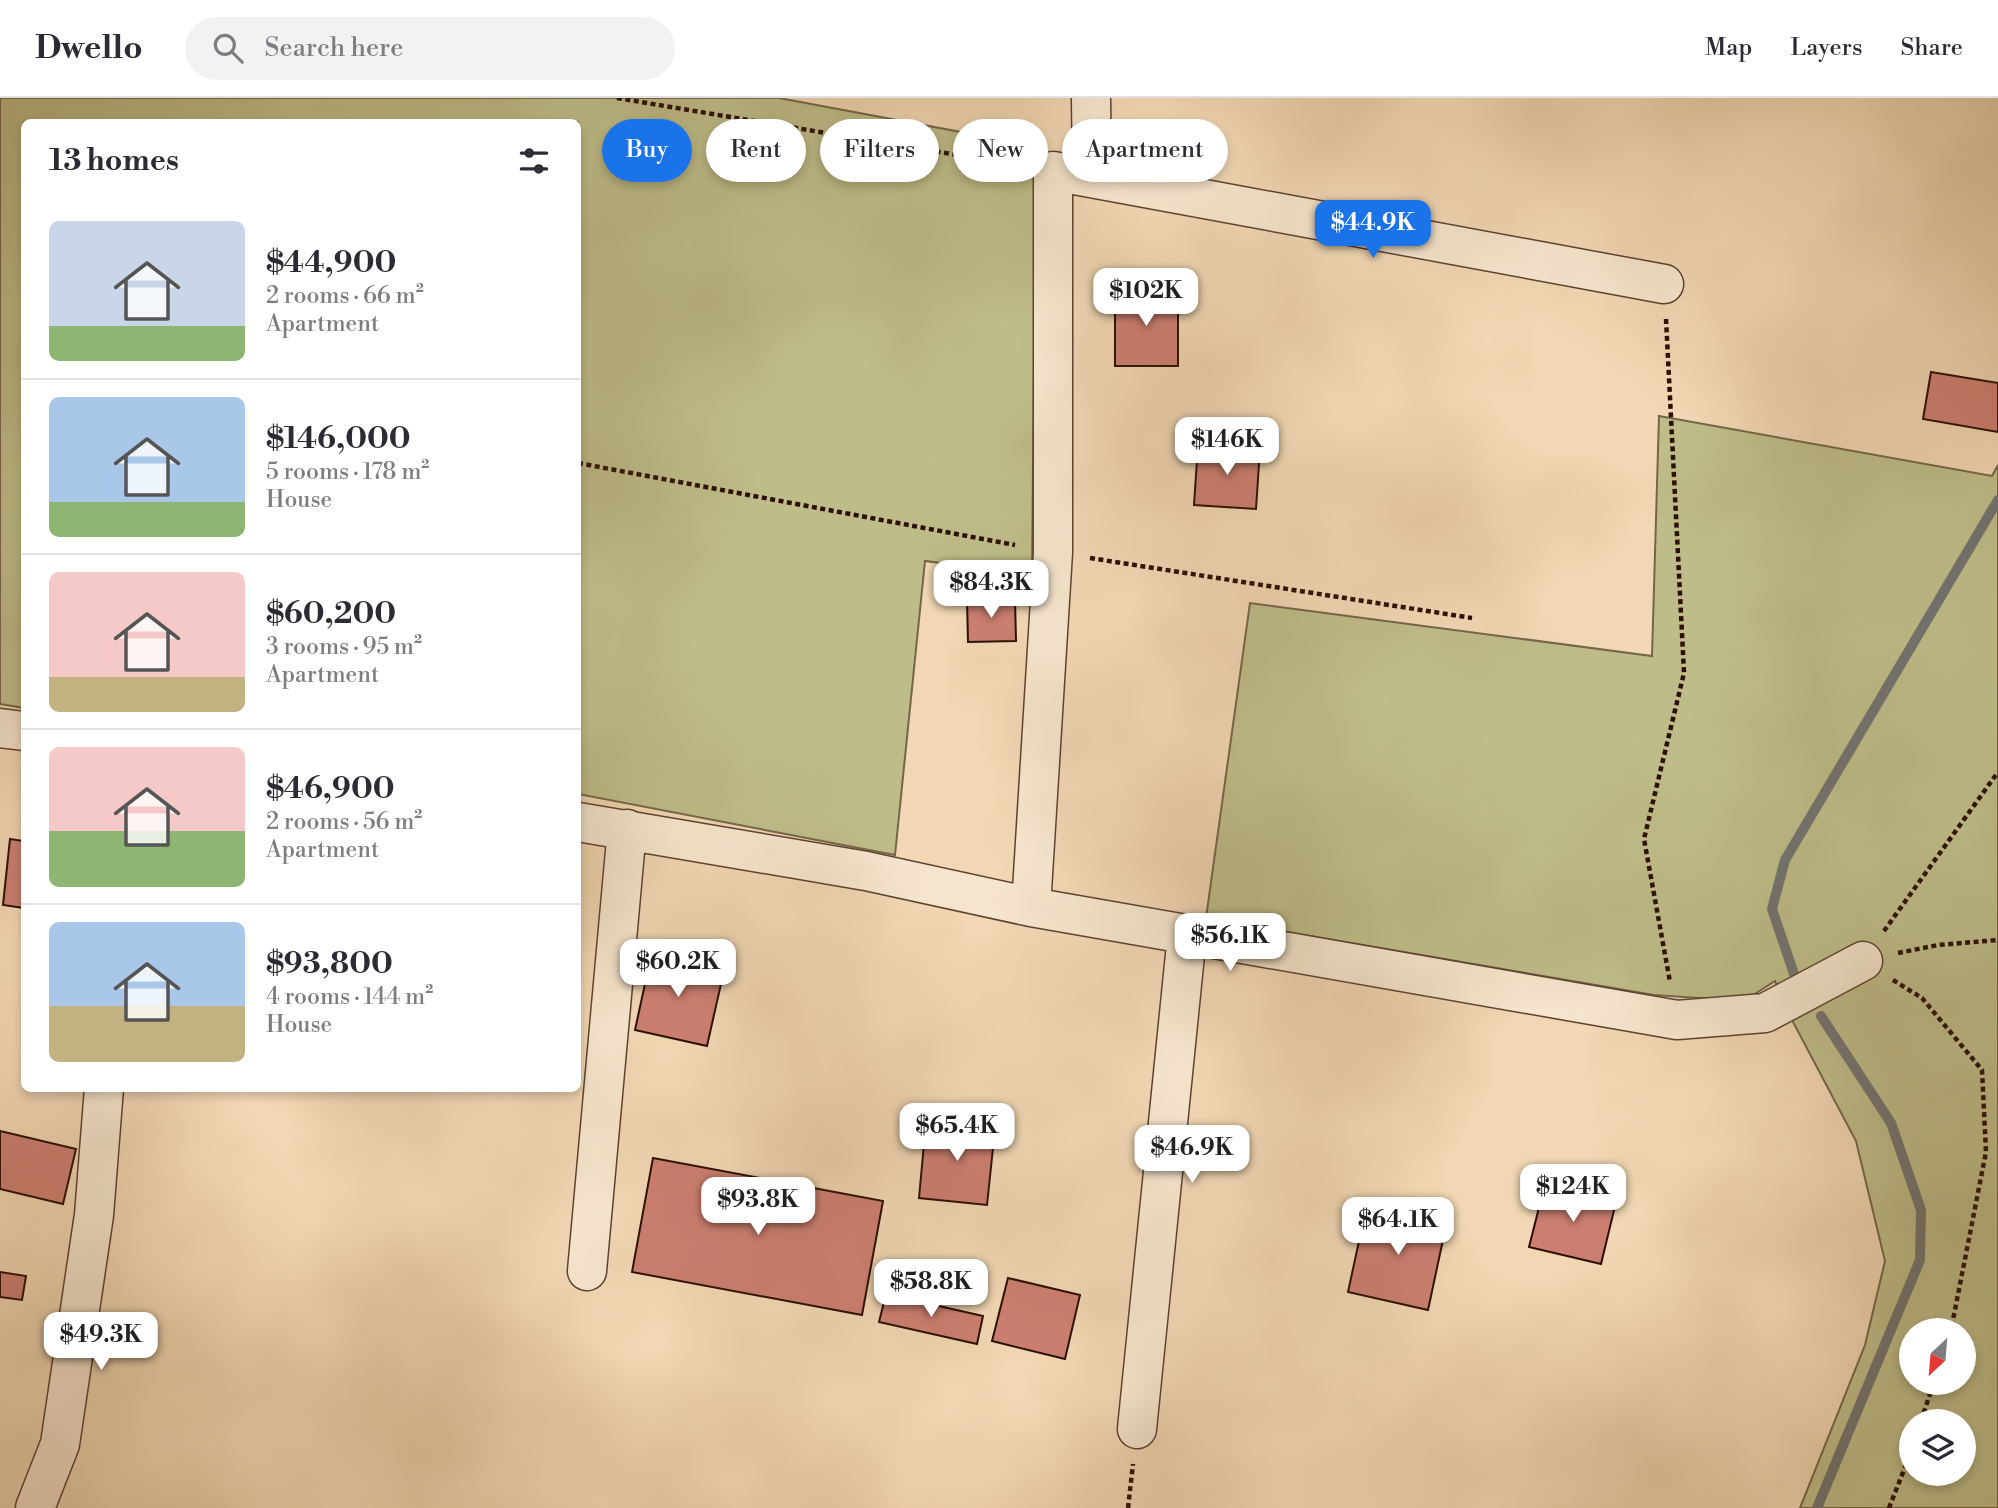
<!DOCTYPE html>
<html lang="en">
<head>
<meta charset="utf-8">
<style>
  :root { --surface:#fff; --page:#f2f2f3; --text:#2b2b33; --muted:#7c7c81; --line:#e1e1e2; --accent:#1a73e8 }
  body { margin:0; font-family:"Libre Bodoni",serif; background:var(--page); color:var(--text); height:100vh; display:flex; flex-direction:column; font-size:26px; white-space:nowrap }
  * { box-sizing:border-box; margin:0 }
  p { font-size:23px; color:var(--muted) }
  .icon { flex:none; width:38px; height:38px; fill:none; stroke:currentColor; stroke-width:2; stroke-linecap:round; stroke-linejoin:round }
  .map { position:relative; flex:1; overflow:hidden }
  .details { position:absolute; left:21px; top:21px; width:560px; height:973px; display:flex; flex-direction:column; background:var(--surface); border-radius:10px; box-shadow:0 4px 10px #0003 }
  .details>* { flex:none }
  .top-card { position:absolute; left:602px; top:21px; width:665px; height:63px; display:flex; gap:14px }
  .needle { width:46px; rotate:206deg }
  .fabs { position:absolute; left:1899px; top:1220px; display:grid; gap:14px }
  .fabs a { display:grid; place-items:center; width:77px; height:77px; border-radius:50%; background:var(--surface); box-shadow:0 4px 10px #0003; font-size:35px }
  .price { position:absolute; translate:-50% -60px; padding:0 16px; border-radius:14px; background:#fff; color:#222; font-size:23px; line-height:46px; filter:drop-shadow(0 2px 4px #0008) }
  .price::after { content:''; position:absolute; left:50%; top:42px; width:21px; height:16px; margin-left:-10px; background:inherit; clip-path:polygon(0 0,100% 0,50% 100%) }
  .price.selected { background:var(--accent); color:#fff }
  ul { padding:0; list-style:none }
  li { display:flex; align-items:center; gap:21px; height:175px; padding:0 28px }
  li+li { border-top:2px solid var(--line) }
  li span { display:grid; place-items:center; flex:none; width:196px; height:140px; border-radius:10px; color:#555 }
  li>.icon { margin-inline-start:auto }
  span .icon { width:84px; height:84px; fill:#fffc; stroke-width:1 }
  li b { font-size:30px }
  h2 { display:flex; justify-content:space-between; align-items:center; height:84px; padding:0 28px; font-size:30px }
  .pill { padding:0 24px; border-radius:32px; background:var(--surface); box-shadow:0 4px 10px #0003; font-size:24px; line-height:63px }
  .pill.selected { background:var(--accent); color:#fff }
  header { display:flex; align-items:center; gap:42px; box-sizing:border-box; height:98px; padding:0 35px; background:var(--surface); border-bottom:2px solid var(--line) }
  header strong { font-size:33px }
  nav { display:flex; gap:38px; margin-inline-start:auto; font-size:24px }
  .search { width:490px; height:63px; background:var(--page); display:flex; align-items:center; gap:18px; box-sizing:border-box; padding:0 24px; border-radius:38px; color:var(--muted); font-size:26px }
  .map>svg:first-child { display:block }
  .green { fill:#bebd89; stroke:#756647; stroke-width:2; fill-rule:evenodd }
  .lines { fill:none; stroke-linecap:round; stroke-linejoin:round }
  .stream { stroke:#727471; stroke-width:10 }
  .building { fill:#cc7f71; stroke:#2c1005; stroke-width:2 }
  .minor-casing { stroke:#5d4230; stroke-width:41 }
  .path { stroke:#2c1005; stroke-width:4.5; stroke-dasharray:5 3.5; stroke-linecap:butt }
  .minor { stroke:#f6e5ce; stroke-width:38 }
</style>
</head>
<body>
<header>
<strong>Dwello</strong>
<div class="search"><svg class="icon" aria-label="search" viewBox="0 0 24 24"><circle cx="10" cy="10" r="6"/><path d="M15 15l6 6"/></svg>Search here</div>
<nav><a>Map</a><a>Layers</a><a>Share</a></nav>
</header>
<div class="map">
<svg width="1998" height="1410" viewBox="0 0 1998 1410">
  <rect width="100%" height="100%" fill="#f1d7b3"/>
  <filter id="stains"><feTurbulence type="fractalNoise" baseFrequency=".00286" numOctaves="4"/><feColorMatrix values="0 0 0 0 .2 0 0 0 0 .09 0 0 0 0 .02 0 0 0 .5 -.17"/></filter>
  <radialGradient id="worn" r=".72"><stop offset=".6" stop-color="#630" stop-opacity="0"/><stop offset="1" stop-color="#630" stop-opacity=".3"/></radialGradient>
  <!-- green -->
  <path class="green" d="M 0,0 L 779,0 L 1036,48 L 1032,477 L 925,463 L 895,757 L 578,696 L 578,24 L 24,24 L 24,610 L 0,606 Z
    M 1659,318 L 1992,378 L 1998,367 L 1998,1410 L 1800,1410 L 1865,1247 L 1885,1163 L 1856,1043 L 1792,922 L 1775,883 L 1744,903 L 1654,897 L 1206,820 L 1250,505 L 1652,558 ZM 1911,1232 L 1964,1232 L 1964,1284 L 1911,1284 ZM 1911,1323 L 1964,1323 L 1964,1376 L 1911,1376 Z"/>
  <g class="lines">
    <!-- stream -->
    <path class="stream" d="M 1795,879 L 1772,811 L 1785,762 L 1998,402
      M 1817,1410 L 1920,1162 L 1921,1112 L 1891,1025 L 1821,918"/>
  </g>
  <!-- building -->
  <path class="building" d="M 1115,191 L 1178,192 L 1178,268 L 1115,268 Z
    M 1931,274 L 1998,285 L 1998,334 L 1923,321 Z
    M 1198,347 L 1260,351 L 1256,411 L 1194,407 Z
    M 967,501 L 1015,501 L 1016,543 L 968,544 Z
    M 10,741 L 24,743 L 24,810 L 3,807 Z
    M 654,844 L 680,850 L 676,867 L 723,877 L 707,948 L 635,932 Z
    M 926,1024 L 995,1031 L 987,1107 L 919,1100 Z
    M 0,1033 L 76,1051 L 63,1106 L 0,1091 Z
    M 653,1060 L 883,1103 L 862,1217 L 632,1174 Z
    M 1545,1086 L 1616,1104 L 1601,1166 L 1529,1149 Z
    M 1367,1106 L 1447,1123 L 1428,1212 L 1348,1194 Z
    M 0,1174 L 26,1178 L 22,1202 L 0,1199 Z
    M 1008,1180 L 1080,1197 L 1065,1261 L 992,1243 Z
    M 886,1196 L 983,1218 L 977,1246 L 879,1224 Z"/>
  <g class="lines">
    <defs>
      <path id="minor" d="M 1091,0 L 1092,80
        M 0,630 L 24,633
        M 578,724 L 866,773 L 1031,809 L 1677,922 L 1765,915 L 1863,863
        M 1031,809 L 1053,454 L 1053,73 L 1664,186
        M 587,1173 L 627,731
        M 1137,1331 L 1187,837
        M 35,1410 L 60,1346 L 94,1117 L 104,990"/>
    </defs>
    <!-- minor casing -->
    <use href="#minor" class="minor-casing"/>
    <!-- path -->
    <path class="path" d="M 617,0 L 1017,67
      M 1666,221 L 1684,575 L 1644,741 L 1670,884
      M 578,365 L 1015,447
      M 1090,460 L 1472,520
      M 1884,833 L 1998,674
      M 1898,855 L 1938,847 L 1998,842
      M 1893,882 L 1922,900 L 1982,972 L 1986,1054 L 1951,1232
      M 1921,1323 L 1934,1284
      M 1128,1410 L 1133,1366
      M 1889,1410 L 1911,1354"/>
    <!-- minor -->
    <use href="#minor" class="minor"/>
  </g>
  <rect width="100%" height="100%" filter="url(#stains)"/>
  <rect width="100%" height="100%" fill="url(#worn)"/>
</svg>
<div class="fabs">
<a><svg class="needle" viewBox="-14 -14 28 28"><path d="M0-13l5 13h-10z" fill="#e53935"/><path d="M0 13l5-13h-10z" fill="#7c7c81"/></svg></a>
<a><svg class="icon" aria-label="layers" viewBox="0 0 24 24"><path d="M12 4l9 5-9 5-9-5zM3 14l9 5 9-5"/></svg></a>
</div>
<b class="price selected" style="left:1373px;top:162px">$44.9K</b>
<b class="price" style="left:1146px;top:230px">$102K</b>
<b class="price" style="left:1227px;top:379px">$146K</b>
<b class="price" style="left:991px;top:522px">$84.3K</b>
<b class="price" style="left:1230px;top:875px">$56.1K</b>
<b class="price" style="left:678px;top:901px">$60.2K</b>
<b class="price" style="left:957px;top:1065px">$65.4K</b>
<b class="price" style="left:1192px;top:1087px">$46.9K</b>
<b class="price" style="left:1573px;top:1126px">$124K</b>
<b class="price" style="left:758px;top:1139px">$93.8K</b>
<b class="price" style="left:1398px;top:1159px">$64.1K</b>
<b class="price" style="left:931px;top:1221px">$58.8K</b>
<b class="price" style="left:101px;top:1274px">$49.3K</b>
<div class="top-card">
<a class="pill selected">Buy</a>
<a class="pill">Rent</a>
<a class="pill">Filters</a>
<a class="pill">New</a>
<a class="pill">Apartment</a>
</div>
<section class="details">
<h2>13 homes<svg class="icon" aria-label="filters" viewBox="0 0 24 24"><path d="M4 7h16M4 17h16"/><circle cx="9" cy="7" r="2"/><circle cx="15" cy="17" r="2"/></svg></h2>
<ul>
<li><span style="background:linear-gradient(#c9d6e8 75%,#8fb573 0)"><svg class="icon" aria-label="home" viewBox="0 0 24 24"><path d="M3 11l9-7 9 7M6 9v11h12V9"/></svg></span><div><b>$44,900</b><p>2 rooms · 66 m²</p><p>Apartment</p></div></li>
<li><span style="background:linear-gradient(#a9c7e8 75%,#8fb573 0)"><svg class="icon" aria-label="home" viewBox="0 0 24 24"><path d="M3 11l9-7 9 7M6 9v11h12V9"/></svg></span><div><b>$146,000</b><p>5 rooms · 178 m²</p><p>House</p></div></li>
<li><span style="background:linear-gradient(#f6c9c9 75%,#c2b280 0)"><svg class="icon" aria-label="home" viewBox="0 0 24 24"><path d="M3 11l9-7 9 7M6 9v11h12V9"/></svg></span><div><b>$60,200</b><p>3 rooms · 95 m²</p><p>Apartment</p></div></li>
<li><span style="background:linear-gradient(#f6c9c9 60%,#8fb573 0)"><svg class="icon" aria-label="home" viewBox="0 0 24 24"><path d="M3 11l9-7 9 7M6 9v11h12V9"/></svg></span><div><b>$46,900</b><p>2 rooms · 56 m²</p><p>Apartment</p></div></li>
<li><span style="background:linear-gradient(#a9c7e8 60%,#c2b280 0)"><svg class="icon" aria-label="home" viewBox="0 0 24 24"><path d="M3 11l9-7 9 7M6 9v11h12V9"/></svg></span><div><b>$93,800</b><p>4 rooms · 144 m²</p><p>House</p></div></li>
</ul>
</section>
</div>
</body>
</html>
